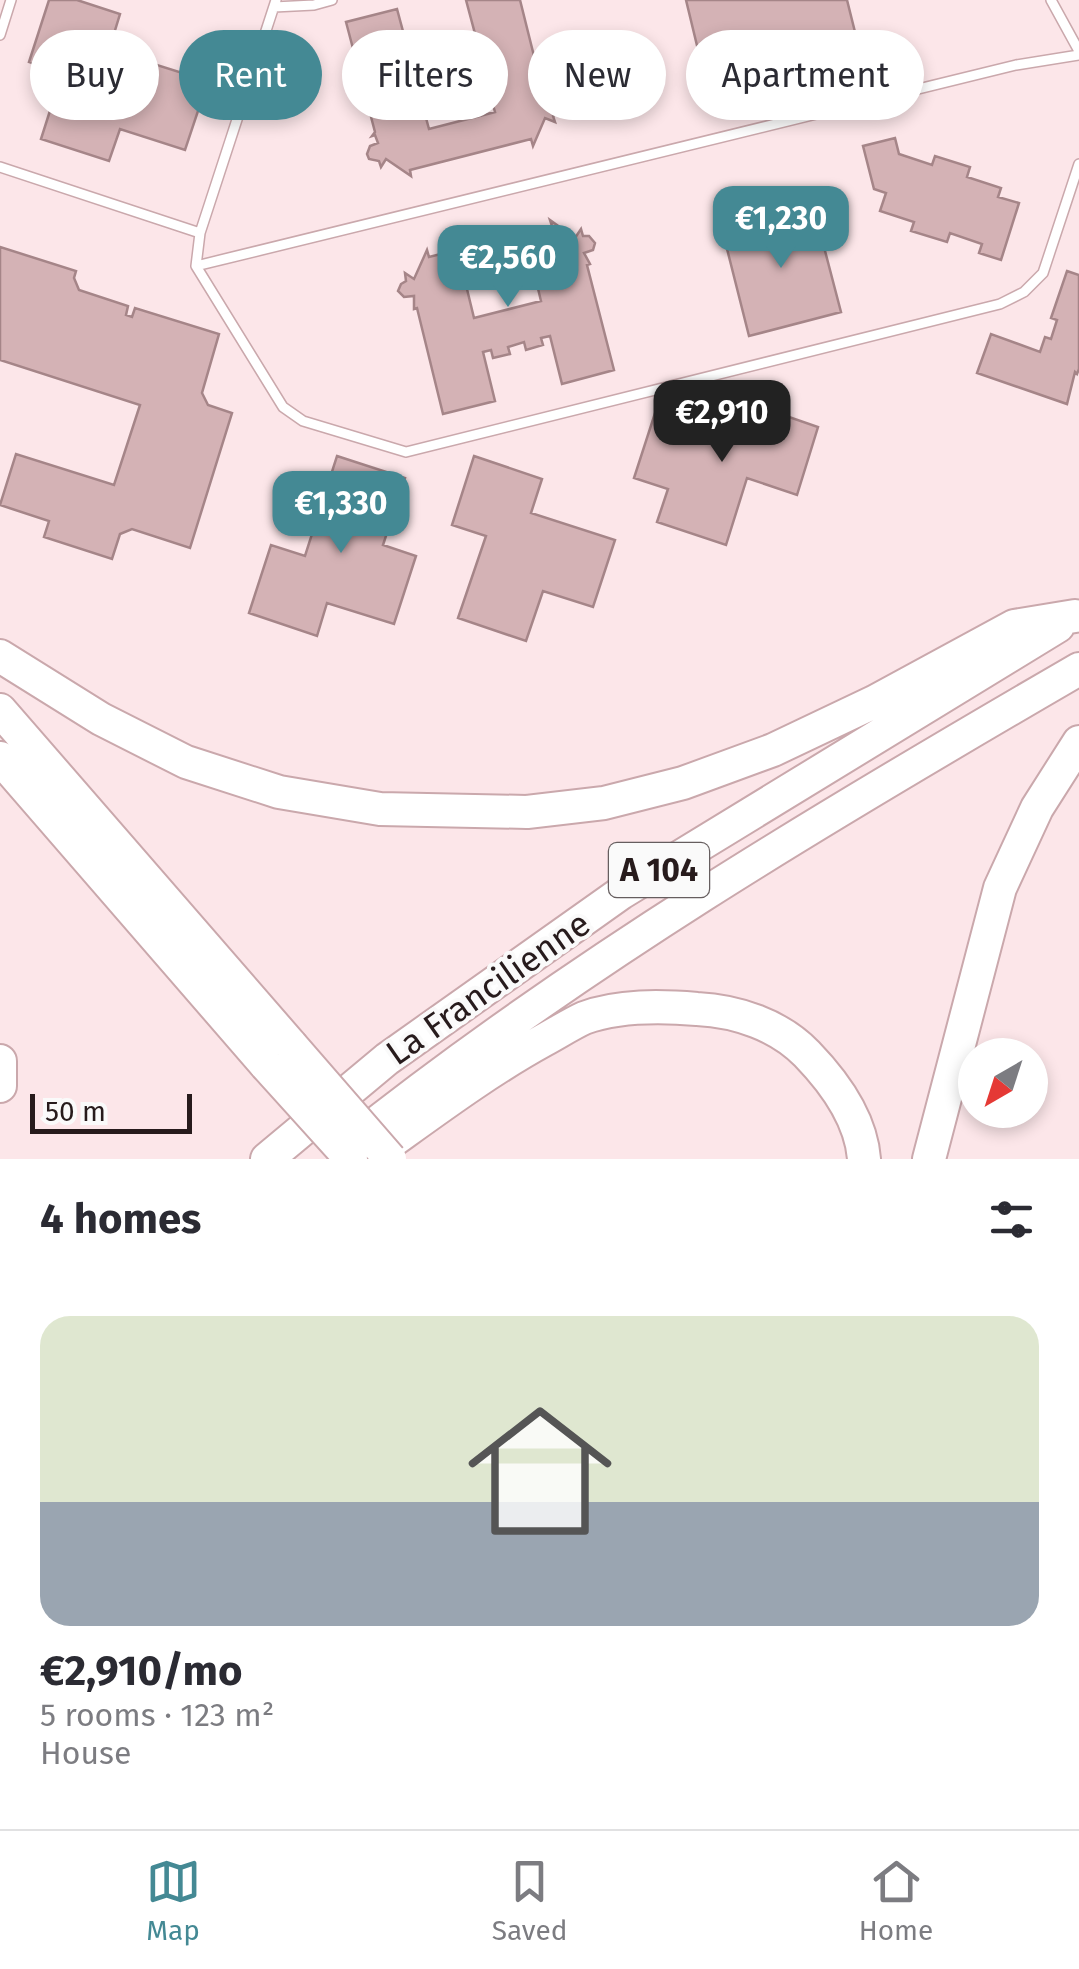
<!DOCTYPE html>
<html lang="en">
<head>
<meta charset="utf-8">
<style>
  :root { --surface:#fff; --page:#f2f2f3; --text:#2b2b33; --muted:#7c7c81; --line:#e1e1e2; --accent:#448994 }
  body { margin:0; font-family:"Fira Sans",sans-serif; background:var(--page); color:var(--text); height:100vh; display:flex; flex-direction:column; font-size:38px; white-space:nowrap }
  * { box-sizing:border-box; margin:0 }
  p { font-size:32px; color:var(--muted) }
  .icon { flex:none; width:55px; height:55px; fill:none; stroke:currentColor; stroke-width:2; stroke-linecap:round; stroke-linejoin:round }
  .map { position:relative; height:1159px; overflow:hidden }
  .drawer { display:flex; flex-direction:column; background:var(--surface); flex:1 }
  .drawer>* { flex:none }
  .top-card { position:absolute; left:30px; top:30px; width:1020px; height:90px; display:flex; gap:20px }
  .needle { width:65px; rotate:219deg }
  .controls { position:absolute; left:958px; top:1038px; display:grid; gap:20px }
  .controls a { display:grid; place-items:center; width:90px; height:90px; border-radius:50%; background:var(--surface); box-shadow:0 5px 15px #0003; font-size:50px }
  .scale { position:absolute; left:30px; bottom:25px; width:162px; box-sizing:border-box; padding-left:10px; border:5px solid #271b1c; border-top:0; font-size:28px; line-height:35px; white-space:nowrap; color:#271b1c; -webkit-text-stroke:8px #fafafa; paint-order:stroke }
  .price { position:absolute; translate:-50% -85px; padding:0 22px; border-radius:20px; background:var(--accent); color:#fff; font-size:32px; line-height:65px; filter:drop-shadow(0 2px 5px #0008) }
  .price::after { content:''; position:absolute; left:50%; top:60px; width:30px; height:22px; margin-left:-15px; background:inherit; clip-path:polygon(0 0,100% 0,50% 100%) }
  .price.on { background:#222; color:#fff }
  ul { padding:0; list-style:none }
  li { display:grid; align-content:center; gap:20px; height:530px; padding:0 40px }
  li span { display:grid; place-items:center; height:310px; border-radius:30px; color:#555 }
  li>.icon { margin-inline-start:auto }
  span .icon { width:180px; height:180px; fill:#fffc; stroke-width:1 }
  li b { font-size:42px }
  h2 { display:flex; justify-content:space-between; align-items:center; height:120px; padding:0 40px; font-size:42px }
  .pill { padding:0 35px; border-radius:45px; background:var(--surface); box-shadow:0 5px 15px #0003; font-size:35px; line-height:90px }
  .pill.on { background:var(--accent); color:#fff }
  .tab-bar { display:flex; justify-content:space-around; align-items:center; height:140px; border-top:2px solid var(--line); background:var(--surface); font-size:28px; color:var(--muted) }
  .tab-bar a { display:grid; justify-items:center; gap:5px }
  .tab-bar .on { color:var(--accent) }
  .map>svg:first-child { display:block }
  .building { fill:#d4b2b5; stroke:#a58588; stroke-width:2.5; fill-rule:evenodd }
  .lines { fill:none; stroke-linecap:round; stroke-linejoin:round }
  .service-casing { stroke:#caa8ac; stroke-width:12 }
  .motorway-casing { stroke:#caa8ac; stroke-width:36 }
  .service { stroke:#fff; stroke-width:9 }
  .motorway { stroke:#fff; stroke-width:32 }
  .motorway-bridge-casing { stroke:#caa8ac; stroke-width:36; stroke-linecap:butt }
  .motorway-bridge { stroke:#fff; stroke-width:32 }
  .labels { text-anchor:middle; dominant-baseline:central; stroke-width:8; stroke-linejoin:round; paint-order:stroke }
  .shield { fill:#fafafa; stroke:#665e5f; stroke-width:2.5 }
  .shield-label { font-size:32px; font-weight:bold; fill:#271b1c }
  .street-label { font-size:35px; fill:#271b1c; stroke:#fafafa }
</style>
</head>
<body>
<div class="map">
<svg width="1079" height="1159" viewBox="0 0 1079 1159">
  <rect width="100%" height="100%" fill="#fce6e9"/>
  <!-- building -->
  <path class="building" d="M 49,0 L 77,0 L 120,14 L 109,50 L 208,81 L 185,150 L 120,129 L 109,161 L 41,139 L 62,73 L 29,62 Z
    M 466,0 L 520,0 L 542,88 L 546,87 L 545,100 L 559,103 L 559,111 L 553,116 L 555,122 L 545,118 L 533,146 L 531,139 L 410,170 L 411,176 L 386,159 L 381,167 L 379,161 L 369,159 L 367,154 L 370,146 L 378,143 L 375,135 L 372,136 L 375,132 L 346,22 L 397,9 L 411,61 L 419,59 L 417,52 L 434,48 L 436,55 L 453,51 L 451,44 L 467,40 L 469,48 L 478,45 ZM 486,80 L 495,112 L 429,129 L 420,96 Z
    M 686,0 L 847,0 L 861,56 L 708,91 Z
    M 895,138 L 899,154 L 932,165 L 935,156 L 970,167 L 967,177 L 1001,188 L 998,197 L 1019,203 L 1001,260 L 979,253 L 982,244 L 950,233 L 947,242 L 911,231 L 914,222 L 880,211 L 886,193 L 874,189 L 863,146 Z
    M 813,205 L 841,312 L 749,336 L 722,229 Z
    M 550,220 L 575,238 L 581,229 L 583,236 L 589,236 L 595,243 L 593,250 L 584,253 L 590,264 L 587,265 L 614,370 L 562,384 L 550,336 L 541,338 L 543,345 L 526,350 L 524,342 L 508,347 L 510,354 L 493,358 L 491,350 L 483,352 L 495,401 L 443,414 L 417,308 L 414,309 L 414,296 L 404,297 L 398,291 L 401,284 L 406,281 L 405,273 L 414,279 L 427,250 L 429,257 L 552,226 ZM 533,268 L 541,301 L 474,318 L 466,285 Z
    M 0,247 L 76,271 L 74,278 L 79,290 L 128,306 L 126,315 L 132,317 L 135,308 L 219,334 L 202,393 L 208,405 L 232,413 L 190,548 L 132,529 L 120,534 L 112,559 L 44,537 L 49,521 L 0,505 L 16,454 L 114,485 L 140,405 L 0,360 Z
    M 1067,271 L 1079,275 L 1079,369 L 1077,374 L 1075,372 L 1067,404 L 977,373 L 991,334 L 1040,352 L 1045,337 L 1051,339 L 1057,320 L 1051,318 Z
    M 734,398 L 818,427 L 797,495 L 747,478 L 726,545 L 657,522 L 668,489 L 634,478 L 656,410 L 723,433 Z
    M 337,456 L 405,478 L 383,545 L 416,556 L 394,624 L 327,603 L 317,636 L 249,613 L 271,545 L 305,556 Z
    M 474,456 L 542,479 L 531,513 L 615,540 L 593,607 L 543,591 L 526,641 L 458,618 L 486,536 L 452,525 Z"/>
  <g class="lines">
    <defs>
      <path id="service" d="M 276,0 L 200,233 L 196,266 L 283,407 L 303,421 L 406,452 L 1000,304 L 1024,292 L 1043,273 L 1079,164
        M 1051,0 L 1079,51
        M 274,7 L 314,5 L 332,0
        M 0,35 L 11,0
        M 0,167 L 200,233
        M 196,266 L 1016,65 L 1079,55"/>
      <path id="motorway" d="M 0,656 L 101,719 L 186,762 L 279,792 L 380,809 L 527,812 L 604,803 L 683,783 L 773,750 L 874,702 L 1014,626 L 1075,616
        M 0,710 L 291,1045
        M 0,758 L 266,1065
        M 0,1061 L 0,1086
        M 346,1147 C 572,966 829,814 1079,669
        M 267,1159 L 387,1059 L 621,893 L 1058,626
        M 367,1159 C 425,1118 482,1074 544,1040 C 557,1033 571,1024 584,1018 C 619,1005 661,1006 697,1009 C 737,1011 779,1025 807,1054 C 835,1083 861,1119 864,1159
        M 929,1159 L 1000,888 L 1037,808 L 1079,742"/>
    </defs>
    <!-- service casing -->
    <use href="#service" class="service-casing"/>
    <!-- motorway casing -->
    <use href="#motorway" class="motorway-casing"/>
    <!-- service -->
    <use href="#service" class="service"/>
    <!-- motorway -->
    <use href="#motorway" class="motorway"/>
    <defs>
      <path id="motorway-bridge" d="M 291,1045 L 390,1159
        M 266,1065 L 351,1159"/>
    </defs>
    <!-- motorway-bridge casing -->
    <use href="#motorway-bridge" class="motorway-bridge-casing"/>
    <!-- motorway-bridge -->
    <use href="#motorway-bridge" class="motorway-bridge"/>
  </g>
  <g class="labels">
    <!-- shield labels -->
    <rect class="shield" x="609" y="843" width="100" height="54" rx="8"/>
    <g class="shield-label">
      <text x="659" y="870">A 104</text>
    </g>
    <!-- street labels -->
    <g class="street-label">
      <text transform="translate(488 988) rotate(-35)">La Francilienne</text>
    </g>
  </g>
</svg>
<div class="controls">
<a><svg class="needle" viewBox="-14 -14 28 28"><path d="M0-13l5 13h-10z" fill="#e53935"/><path d="M0 13l5-13h-10z" fill="#7c7c81"/></svg></a>
</div>
<div class="scale">50 m</div>
<b class="price" style="left:781px;top:271px">€1,230</b>
<b class="price" style="left:508px;top:310px">€2,560</b>
<b class="price on" style="left:722px;top:465px">€2,910</b>
<b class="price" style="left:341px;top:556px">€1,330</b>
<div class="top-card">
<a class="pill">Buy</a>
<a class="pill on">Rent</a>
<a class="pill">Filters</a>
<a class="pill">New</a>
<a class="pill">Apartment</a>
</div>
</div>
<section class="drawer">
<h2>4 homes<svg class="icon" aria-label="filters" viewBox="0 0 24 24"><path d="M4 7h16M4 17h16"/><circle cx="9" cy="7" r="2"/><circle cx="15" cy="17" r="2"/></svg></h2>
<ul>
<li><span style="background:linear-gradient(#dfe7d0 60%,#9aa5b1 0)"><svg class="icon" aria-label="home" viewBox="0 0 24 24"><path d="M3 11l9-7 9 7M6 9v11h12V9"/></svg></span><div><b>€2,910/mo</b><p>5 rooms · 123 m²</p><p>House</p></div></li>
</ul>
</section>
<nav class="tab-bar">
<a class="on"><svg class="icon" aria-label="map" viewBox="0 0 24 24"><path d="M3 6l6-2 6 2 6-2v14l-6 2-6-2-6 2zM9 4v14M15 6v14"/></svg>Map</a>
<a><svg class="icon" aria-label="saved" viewBox="0 0 24 24"><path d="M7 4h10v16l-5-4-5 4z"/></svg>Saved</a>
<a><svg class="icon" aria-label="home" viewBox="0 0 24 24"><path d="M3 11l9-7 9 7M6 9v11h12V9"/></svg>Home</a>
</nav>
</body>
</html>
